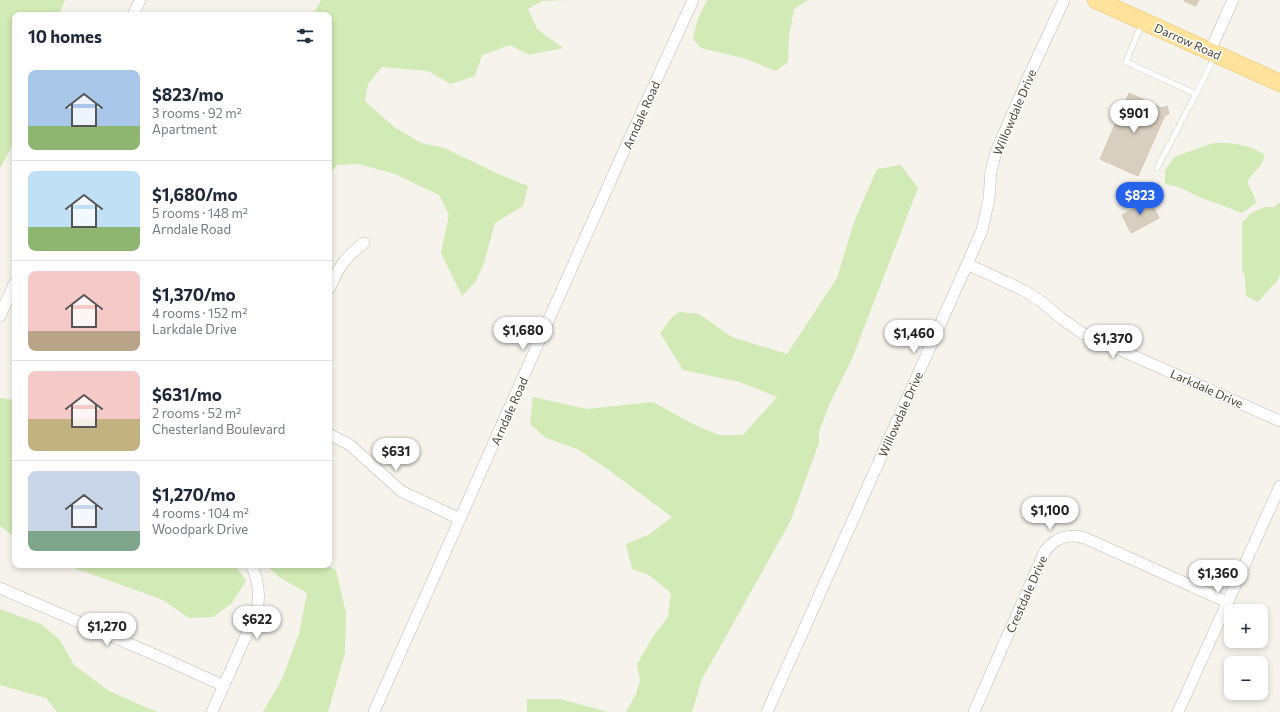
<!DOCTYPE html>
<html lang="en">
<head>
<meta charset="utf-8">
<style>
  :root { --surface:#fff; --page:#f6f6f7; --text:#1f2937; --muted:#747a83; --line:#e0e1e3; --accent:#2563eb }
  body { margin:0; font-family:Commissioner,sans-serif; background:var(--page); color:var(--text); height:100vh; display:flex; flex-direction:column; font-size:15px; white-space:nowrap }
  * { box-sizing:border-box; margin:0 }
  p { font-size:13px; color:var(--muted) }
  .icon { flex:none; width:22px; height:22px; fill:none; stroke:currentColor; stroke-width:2; stroke-linecap:round; stroke-linejoin:round }
  .map { position:relative; flex:1; overflow:hidden }
  .side { position:absolute; left:12px; top:12px; width:320px; height:556px; display:flex; flex-direction:column; background:var(--surface); border-radius:8px; box-shadow:0 2px 6px #0003 }
  .side>* { flex:none }
  .controls { position:absolute; left:1224px; top:604px; display:grid; gap:8px }
  .controls a { display:grid; place-items:center; width:44px; height:44px; border-radius:8px; background:var(--surface); box-shadow:0 2px 6px #0003; font-size:20px }
  .price { position:absolute; translate:-50% -34px; padding:0 9px; border-radius:14px; background:#fff; color:#222; font-size:13px; line-height:26px; filter:drop-shadow(0 1px 2px #0008) }
  .price::after { content:''; position:absolute; left:50%; top:24px; width:12px; height:9px; margin-left:-6px; background:inherit; clip-path:polygon(0 0,100% 0,50% 100%) }
  .price.selected { background:var(--accent); color:#fff }
  ul { padding:0; list-style:none }
  li { display:flex; align-items:center; gap:12px; height:100px; padding:0 16px }
  li+li { border-top:1px solid var(--line) }
  li span { display:grid; place-items:center; flex:none; width:112px; height:80px; border-radius:8px; color:#555 }
  li>.icon { margin-inline-start:auto }
  span .icon { width:48px; height:48px; fill:#fffc; stroke-width:1 }
  li b { font-size:17px }
  h2 { display:flex; justify-content:space-between; align-items:center; height:48px; padding:0 16px; font-size:17px }
  .map>svg:first-child { display:block }
  .green { fill:#d2eab5 }
  .building { fill:#d8cfc1; stroke:#d3c7b4 }
  .lines { fill:none; stroke-linecap:round; stroke-linejoin:round }
  .service-casing { stroke:#c2bbae; stroke-width:6 }
  .minor-casing { stroke:#c2bbae; stroke-width:12 }
  .primary-casing { stroke:#e6c16a; stroke-width:18 }
  .service { stroke:#fff; stroke-width:5.5 }
  .minor { stroke:#fff; stroke-width:11 }
  .primary { stroke:#ffe39c; stroke-width:17 }
  .labels { text-anchor:middle; dominant-baseline:central; stroke-width:3; stroke-linejoin:round; paint-order:stroke }
  .street-label { font-size:12px; fill:#4b4439; stroke:#fff }
</style>
</head>
<body>
<div class="map">
<svg width="1280" height="712" viewBox="0 0 1280 712">
  <rect width="100%" height="100%" fill="#f6f3ec"/>
  <!-- green -->
  <path class="green" d="M 0,0 L 65,0 L 59,15 L 15,15 L 15,138 L 9,152 L 0,168 Z
    M 321,0 L 566,0 L 542,1 L 528,9 L 537,29 L 563,48 L 529,55 L 510,45 L 482,55 L 475,76 L 451,84 L 428,71 L 382,67 L 368,84 L 365,101 L 394,127 L 421,143 L 444,148 L 503,176 L 528,186 L 523,206 L 495,223 L 484,263 L 476,281 L 462,296 L 441,253 L 449,215 L 439,195 L 395,174 L 358,164 L 337,165 L 329,175 L 329,15 L 313,15 Z
    M 707,0 L 808,0 L 794,9 L 789,35 L 788,62 L 776,71 L 743,58 L 701,48 L 693,39 L 697,21 Z
    M 1214,143 C 1232,142 1250,145 1265,155 L 1261,165 L 1251,176 L 1247,182 L 1254,196 L 1256,203 L 1242,213 L 1197,196 L 1179,187 L 1165,184 L 1165,171 L 1174,157 L 1196,149 Z
    M 901,165 L 918,188 L 852,359 L 829,405 L 819,432 L 819,443 L 790,522 L 702,679 L 692,712 L 626,712 L 636,694 L 640,681 L 637,664 L 654,635 L 668,617 L 671,593 L 649,575 L 632,569 L 626,544 L 650,534 L 672,517 L 606,468 L 577,449 L 546,438 L 530,424 L 533,397 L 587,409 L 653,402 L 695,425 L 719,435 L 743,435 L 777,397 L 740,382 L 683,370 L 660,333 L 673,316 L 679,312 L 699,314 L 732,337 L 787,354 L 837,278 L 854,222 L 877,169 Z
    M 1280,202 L 1280,274 L 1278,280 L 1258,302 L 1246,296 L 1245,278 L 1242,268 L 1242,223 L 1251,213 L 1265,207 L 1274,207 Z
    M 0,398 L 15,400 L 15,537 L 0,526 Z
    M 66,565 L 235,565 L 246,581 L 232,603 L 213,617 L 189,618 L 163,600 Z
    M 266,565 L 326,565 L 336,570 L 346,613 L 345,653 L 328,712 L 263,712 L 282,679 L 299,634 L 307,593 L 279,577 Z
    M 0,609 L 41,624 L 60,640 L 74,665 L 109,691 L 157,712 L 57,712 L 46,698 L 0,685 Z
    M 527,699 L 560,699 L 608,712 L 527,712 Z"/>
  <!-- building -->
  <path class="building" d="M 1185,0 L 1199,0 L 1196,6 L 1184,1 Z
    M 1129,93 L 1162,108 L 1167,106 L 1169,114 L 1165,115 L 1138,176 L 1100,159 Z
    M 1150,200 L 1159,218 L 1131,233 L 1122,215 Z"/>
  <g class="lines">
    <defs>
      <path id="service" d="M 1142,23 L 1126,62 L 1196,94 L 1215,56
        M 1157,168 L 1196,94"/>
      <path id="minor" d="M 133,15 L 140,0
        M 1210,51 L 1233,0
        M 967,264 L 1023,290 L 1042,302 L 1062,319 L 1082,333 L 1280,421
        M 329,289 C 339,267 344,258 364,243
        M 0,316 L 15,282
        M 329,434 L 350,445 L 401,491 L 460,519
        M 0,588 L 169,661 L 224,686
        M 212,712 L 257,611 C 260,595 259,580 251,565
        M 374,712 L 618,164 L 693,0
        M 767,712 L 969,260 L 982,230 L 985,217 L 989,199 L 991,171 L 996,152 L 1028,78 L 1064,0
        M 974,712 L 1045,551 C 1055,538 1069,533 1085,538 L 1227,602
        M 1178,712 L 1280,486"/>
      <path id="primary" d="M 1096,0 L 1280,83"/>
    </defs>
    <!-- service casing -->
    <use href="#service" class="service-casing"/>
    <!-- minor casing -->
    <use href="#minor" class="minor-casing"/>
    <!-- primary casing -->
    <use href="#primary" class="primary-casing"/>
    <!-- service -->
    <use href="#service" class="service"/>
    <!-- minor -->
    <use href="#minor" class="minor"/>
    <!-- primary -->
    <use href="#primary" class="primary"/>
  </g>
  <g class="labels">
    <!-- street labels -->
    <g class="street-label">
      <text transform="translate(1188 41) rotate(24)">Darrow Road</text>
      <text transform="translate(1014 112) rotate(-67)">Willowdale Drive</text>
      <text transform="translate(641 115) rotate(-66)">Arndale Road</text>
      <text transform="translate(1207 388) rotate(24)">Larkdale Drive</text>
      <text transform="translate(509 411) rotate(-66)">Arndale Road</text>
      <text transform="translate(900 414) rotate(-66)">Willowdale Drive</text>
      <text transform="translate(1026 594) rotate(-66)">Crestdale Drive</text>
    </g>
  </g>
</svg>
<div class="controls">
<a>+</a>
<a>−</a>
</div>
<b class="price" style="left:1134px;top:134px">$901</b>
<b class="price selected" style="left:1140px;top:216px">$823</b>
<b class="price" style="left:523px;top:351px">$1,680</b>
<b class="price" style="left:914px;top:354px">$1,460</b>
<b class="price" style="left:1113px;top:359px">$1,370</b>
<b class="price" style="left:396px;top:472px">$631</b>
<b class="price" style="left:1050px;top:531px">$1,100</b>
<b class="price" style="left:1218px;top:594px">$1,360</b>
<b class="price" style="left:257px;top:640px">$622</b>
<b class="price" style="left:107px;top:647px">$1,270</b>
<section class="side">
<h2>10 homes<svg class="icon" aria-label="filters" viewBox="0 0 24 24"><path d="M4 7h16M4 17h16"/><circle cx="9" cy="7" r="2"/><circle cx="15" cy="17" r="2"/></svg></h2>
<ul>
<li><span style="background:linear-gradient(#a9c7e8 70%,#8fb573 0)"><svg class="icon" aria-label="home" viewBox="0 0 24 24"><path d="M3 11l9-7 9 7M6 9v11h12V9"/></svg></span><div><b>$823/mo</b><p>3 rooms · 92 m²</p><p>Apartment</p></div></li>
<li><span style="background:linear-gradient(#bfe0f5 70%,#8fb573 0)"><svg class="icon" aria-label="home" viewBox="0 0 24 24"><path d="M3 11l9-7 9 7M6 9v11h12V9"/></svg></span><div><b>$1,680/mo</b><p>5 rooms · 148 m²</p><p>Arndale Road</p></div></li>
<li><span style="background:linear-gradient(#f6c9c9 75%,#b9a48a 0)"><svg class="icon" aria-label="home" viewBox="0 0 24 24"><path d="M3 11l9-7 9 7M6 9v11h12V9"/></svg></span><div><b>$1,370/mo</b><p>4 rooms · 152 m²</p><p>Larkdale Drive</p></div></li>
<li><span style="background:linear-gradient(#f6c9c9 60%,#c2b280 0)"><svg class="icon" aria-label="home" viewBox="0 0 24 24"><path d="M3 11l9-7 9 7M6 9v11h12V9"/></svg></span><div><b>$631/mo</b><p>2 rooms · 52 m²</p><p>Chesterland Boulevard</p></div></li>
<li><span style="background:linear-gradient(#c9d6e8 75%,#7fa58c 0)"><svg class="icon" aria-label="home" viewBox="0 0 24 24"><path d="M3 11l9-7 9 7M6 9v11h12V9"/></svg></span><div><b>$1,270/mo</b><p>4 rooms · 104 m²</p><p>Woodpark Drive</p></div></li>
</ul>
</section>
</div>
</body>
</html>
